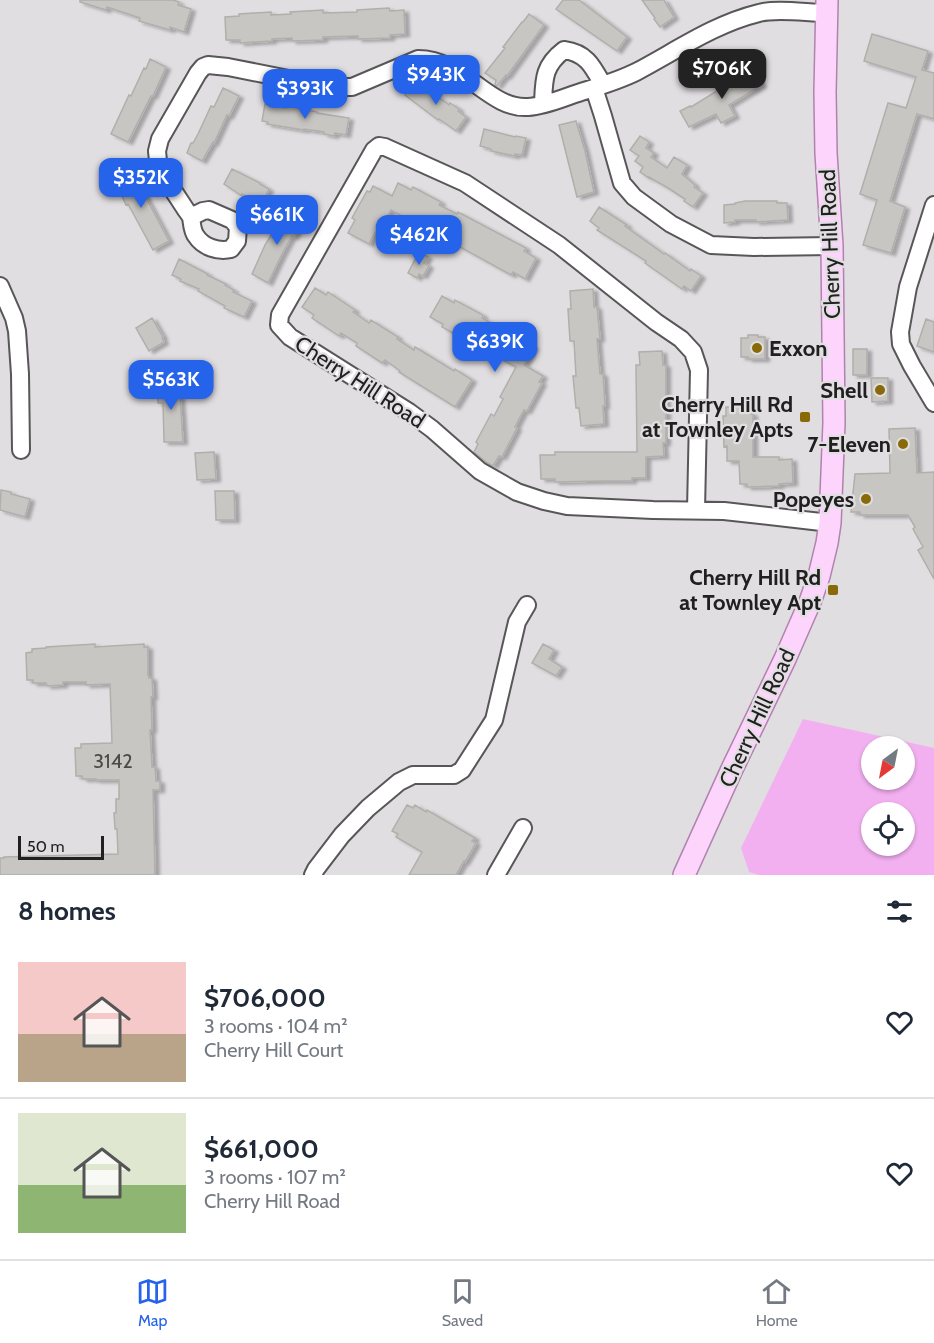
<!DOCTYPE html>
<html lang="en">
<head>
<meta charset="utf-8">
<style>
  :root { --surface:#fff; --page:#f2f2f3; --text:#1f2937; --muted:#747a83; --line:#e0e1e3; --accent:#2563eb }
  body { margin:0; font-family:Cabin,sans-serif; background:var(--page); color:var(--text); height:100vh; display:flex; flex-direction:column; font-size:22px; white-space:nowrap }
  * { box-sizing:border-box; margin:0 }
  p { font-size:20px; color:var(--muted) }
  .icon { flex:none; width:33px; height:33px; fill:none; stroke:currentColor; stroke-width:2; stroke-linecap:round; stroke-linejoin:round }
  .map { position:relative; height:875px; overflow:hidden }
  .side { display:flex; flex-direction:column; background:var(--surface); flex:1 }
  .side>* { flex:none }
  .needle { width:39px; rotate:212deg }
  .fabs { position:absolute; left:861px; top:736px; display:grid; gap:12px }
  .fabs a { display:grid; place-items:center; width:54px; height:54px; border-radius:50%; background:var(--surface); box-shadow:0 2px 4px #0004; font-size:30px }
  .scale { position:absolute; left:18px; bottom:15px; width:86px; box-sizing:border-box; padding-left:6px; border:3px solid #212021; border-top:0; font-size:16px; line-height:21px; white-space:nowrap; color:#212021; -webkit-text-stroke:4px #e1dee1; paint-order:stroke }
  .price { position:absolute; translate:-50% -51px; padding:0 14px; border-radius:12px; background:var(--accent); color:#fff; font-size:20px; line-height:39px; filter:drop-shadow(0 2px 3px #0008) }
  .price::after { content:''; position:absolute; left:50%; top:36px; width:18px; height:14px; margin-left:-9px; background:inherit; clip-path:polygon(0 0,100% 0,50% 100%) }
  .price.current { background:#222; color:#fff }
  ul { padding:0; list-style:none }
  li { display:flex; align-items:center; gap:18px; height:150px; padding:0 18px }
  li+li { border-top:2px solid var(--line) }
  li span { display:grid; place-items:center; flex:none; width:168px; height:120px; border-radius:0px; color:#555 }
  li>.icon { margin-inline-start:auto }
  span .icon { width:72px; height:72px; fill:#fffc; stroke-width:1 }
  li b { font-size:26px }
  h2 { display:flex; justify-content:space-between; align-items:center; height:72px; padding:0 18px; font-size:26px }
  .tab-bar { display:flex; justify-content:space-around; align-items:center; height:84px; border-top:2px solid var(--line); background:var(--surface); font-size:16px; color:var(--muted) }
  .tab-bar a { display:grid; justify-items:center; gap:3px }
  .tab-bar .current { color:var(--accent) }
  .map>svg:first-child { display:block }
  .green { fill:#f2b0f1; fill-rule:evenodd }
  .building { fill:#c7c6c2; stroke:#b0afab; stroke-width:1.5; filter:url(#shadow) }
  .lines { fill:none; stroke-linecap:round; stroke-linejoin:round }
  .minor-casing { stroke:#595659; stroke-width:20 }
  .major-casing { stroke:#af83ae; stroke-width:24 }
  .minor { stroke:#fff; stroke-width:16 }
  .major { stroke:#fdd5fc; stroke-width:21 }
  .poi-dot { fill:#896a09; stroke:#e1dee1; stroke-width:2 }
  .labels { text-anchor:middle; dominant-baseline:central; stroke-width:4.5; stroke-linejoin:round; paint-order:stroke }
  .number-label { font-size:20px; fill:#4a4a49 }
  .street-label { font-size:22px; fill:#212021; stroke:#e1dee1 }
  .poi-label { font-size:22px; font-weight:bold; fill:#212021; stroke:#e1dee1; text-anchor:end }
</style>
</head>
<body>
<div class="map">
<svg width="934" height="875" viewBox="0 0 934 875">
  <defs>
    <filter id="shadow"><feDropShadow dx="4.5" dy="2.5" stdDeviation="1.5" flood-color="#0004"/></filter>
  </defs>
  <rect width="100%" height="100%" fill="#e1dee1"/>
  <!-- green -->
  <path class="green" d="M 803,719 L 934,748 L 934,875 L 759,875 L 749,872 L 741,848 ZM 872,747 L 904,747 L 904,780 L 872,780 ZM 872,813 L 904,813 L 904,846 L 872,846 Z"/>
  <!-- building -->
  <path class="building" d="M 80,0 L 173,0 L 179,2 L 178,5 L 191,9 L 184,32 L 170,27 L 170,30 L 139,21 L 140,18 L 107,7 L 106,10 L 80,2 Z
    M 563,0 L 579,0 L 627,37 L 617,51 L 556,9 Z
    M 642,0 L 664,0 L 674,17 L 660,27 L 654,19 L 655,18 Z
    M 389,8 L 390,11 L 404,10 L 405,34 L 390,35 L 390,38 L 358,39 L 358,36 L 323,37 L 323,40 L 292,41 L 292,38 L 272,39 L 272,41 L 240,43 L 240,40 L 226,40 L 225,17 L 239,16 L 239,14 L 271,12 L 271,15 L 291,14 L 290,12 L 323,10 L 323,13 L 357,12 L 357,10 Z
    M 529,14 L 544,25 L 507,76 L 506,75 L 497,86 L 495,85 L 496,80 L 485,73 L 505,48 L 503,47 L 522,22 L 523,22 Z
    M 872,34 L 928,51 L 922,70 L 934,73 L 934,119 L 917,114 L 890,201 L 905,207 L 891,253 L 863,245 L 877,200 L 860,194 L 888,103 L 906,108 L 916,77 L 864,61 Z
    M 150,59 L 166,67 L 153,96 L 151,96 L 128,142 L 111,134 L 129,95 L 131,96 L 144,68 L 146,69 Z
    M 753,69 L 762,85 L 729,105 L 735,116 L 721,123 L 716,114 L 689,127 L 680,111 L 690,106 L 691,107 L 717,91 L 716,89 L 725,84 L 725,85 Z
    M 415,81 L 424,87 L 425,85 L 434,91 L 432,93 L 449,105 L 450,103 L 459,109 L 458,111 L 466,117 L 456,131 L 439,119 L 438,120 L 405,95 Z
    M 223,88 L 239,96 L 229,116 L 227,115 L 214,143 L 213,142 L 202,161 L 187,153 L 191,143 L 193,143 L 198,134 L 211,106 L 214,107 Z
    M 265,104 L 286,108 L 286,106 L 317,112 L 317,113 L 349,118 L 346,135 L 335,133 L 334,136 L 324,134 L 324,132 L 304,129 L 304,130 L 267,124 L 268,122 L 262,121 Z
    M 576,121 L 585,151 L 594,192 L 577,197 L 559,125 Z
    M 484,129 L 515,137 L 516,136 L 526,138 L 522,155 L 515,154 L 515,156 L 491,151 L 491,149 L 480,146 Z
    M 640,136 L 649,142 L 646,148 L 654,153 L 651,157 L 667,168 L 674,157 L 687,165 L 682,174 L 695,185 L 694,187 L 703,193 L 693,207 L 684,201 L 685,199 L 668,188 L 649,177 L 649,178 L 640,172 L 643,167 L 635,161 L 639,156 L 630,150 Z
    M 130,167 L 134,176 L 133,177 L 143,195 L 144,194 L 169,241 L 153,250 L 128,204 L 126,205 L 113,176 Z
    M 232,169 L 260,183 L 260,184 L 269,189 L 261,205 L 242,194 L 242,196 L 224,184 Z
    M 398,183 L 411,190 L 413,187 L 441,202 L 439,205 L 457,214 L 458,212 L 526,248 L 524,251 L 536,258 L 525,279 L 513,272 L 511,275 L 444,238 L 446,235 L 428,226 L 426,229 L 391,210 L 378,234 L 375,232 L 369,244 L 348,233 L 355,220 L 352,218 L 367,191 L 370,192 L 373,186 L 392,196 Z
    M 745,201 L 777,201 L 777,203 L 787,203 L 788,220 L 756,222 L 756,220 L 735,220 L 735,222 L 724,223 L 724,205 L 735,204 L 735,203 Z
    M 599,207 L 627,225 L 625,226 L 664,254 L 665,253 L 690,271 L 691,269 L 701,276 L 691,291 L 684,286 L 682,289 L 645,263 L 646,261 L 597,230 L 599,228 L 590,221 Z
    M 287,209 L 303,218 L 294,237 L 292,236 L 282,254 L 268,283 L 252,274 L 265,245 L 276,227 L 277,228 Z
    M 419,252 L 428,257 L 424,263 L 429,266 L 423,276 L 419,274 L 417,278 L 408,273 Z
    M 179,259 L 208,274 L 207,275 L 226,284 L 225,285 L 234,290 L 233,292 L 252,301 L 244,317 L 224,308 L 225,306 L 198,291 L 199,289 L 180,281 L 181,279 L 172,275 Z
    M 315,288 L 326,295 L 328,292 L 355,310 L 353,312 L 369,323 L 371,320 L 398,337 L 397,339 L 414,350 L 415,347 L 454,371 L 455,369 L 472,380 L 455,407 L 399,372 L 400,371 L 385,360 L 382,363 L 356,346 L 357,343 L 341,333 L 339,336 L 312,318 L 314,315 L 302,307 Z
    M 593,289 L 594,307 L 597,307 L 600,339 L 597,339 L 600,374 L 603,374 L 605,406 L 603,406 L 604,424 L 581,426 L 579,408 L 576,408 L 573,376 L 576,376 L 574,341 L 570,341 L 568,309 L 571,309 L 570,291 Z
    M 442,296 L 454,303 L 455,300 L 483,315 L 482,318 L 499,328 L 501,325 L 529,340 L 528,343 L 534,347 L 524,365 L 543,376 L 539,382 L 542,383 L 527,411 L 524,410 L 515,427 L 517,428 L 502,457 L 499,456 L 493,466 L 486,462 L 474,452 L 478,444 L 476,442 L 491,414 L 494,416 L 503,399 L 500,397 L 516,367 L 487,351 L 488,349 L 471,339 L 469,342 L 442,327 L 443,324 L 430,317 Z
    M 152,318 L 163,337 L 162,338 L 164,342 L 149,351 L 136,328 Z
    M 926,319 L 934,322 L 934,352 L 917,346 Z
    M 748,335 L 758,335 L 758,337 L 765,337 L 765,359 L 748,359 L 748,357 L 741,357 L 741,338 L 748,338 Z
    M 853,349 L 867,349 L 867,375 L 853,375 Z
    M 662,351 L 663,365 L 666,365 L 666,443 L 663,443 L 664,456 L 646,457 L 646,478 L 632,478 L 632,481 L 600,481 L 555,482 L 555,479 L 541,479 L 540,455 L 555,455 L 555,452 L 637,452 L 636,365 L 640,365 L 639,352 Z
    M 871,378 L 888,378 L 888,401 L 872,402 Z
    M 178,380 L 178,391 L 173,397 L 180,396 L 183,442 L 164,442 L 163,403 L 158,403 L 157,381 Z
    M 726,407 L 750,407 L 750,414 L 753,414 L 753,457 L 779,457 L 779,460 L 792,459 L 793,483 L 779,484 L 779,486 L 747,487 L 747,484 L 740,484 L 739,461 L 727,461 L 727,446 L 724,447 L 723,416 L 726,416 Z
    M 915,428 L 917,473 L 934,472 L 934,579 L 918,550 L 923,547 L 913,529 L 915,527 L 908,515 L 860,515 L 860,512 L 851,512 L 855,474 L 890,473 L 889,429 Z
    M 214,452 L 216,479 L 197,480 L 195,453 Z
    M 1,490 L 11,492 L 11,494 L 30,499 L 25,517 L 0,510 Z
    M 215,491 L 234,491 L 235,520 L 216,520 Z
    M 95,644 L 95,647 L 144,644 L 144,647 L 148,647 L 148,675 L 149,678 L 152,678 L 153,697 L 151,697 L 152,730 L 150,730 L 152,767 L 155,767 L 156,781 L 160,781 L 160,790 L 153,790 L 155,875 L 0,875 L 0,858 L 4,858 L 4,857 L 118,854 L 117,829 L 115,829 L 114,813 L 116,813 L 116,799 L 119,799 L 119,780 L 96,780 L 96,779 L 83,779 L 82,776 L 76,776 L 75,748 L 81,748 L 81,744 L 112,743 L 110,684 L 86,685 L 86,682 L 63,682 L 63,685 L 47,686 L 46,683 L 33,683 L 33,680 L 27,680 L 26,653 L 32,652 L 32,649 L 46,648 L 46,647 Z
    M 543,644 L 554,650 L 549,659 L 562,667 L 556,676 L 532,663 Z
    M 407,805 L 413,808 L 415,805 L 426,812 L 427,810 L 475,838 L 472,841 L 476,843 L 465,862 L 464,861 L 456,875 L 409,875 L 422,852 L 396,837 L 398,834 L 392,831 Z"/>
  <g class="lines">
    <defs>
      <path id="minor" d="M 594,88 L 603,116 L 622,183 L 634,197 L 671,224 L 711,245 L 754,247 L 832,246
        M 543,104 C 544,80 543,66 564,50 C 587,53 593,67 603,85
        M 934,205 L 908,287 L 900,332 L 901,344 L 912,366 L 934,403
        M 209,210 L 232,220 L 238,227 L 237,241 L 231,249 C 218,252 203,247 196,236 C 192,231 192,223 191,217 L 203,211 Z
        M 191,217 L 186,210 L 169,184 L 158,161 L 157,151 L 160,139 L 198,73 L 203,67 L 208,65 L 228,67 L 329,87 L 352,87 L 418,59 C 464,59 489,110 528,107 C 543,106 558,100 572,95 C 593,88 616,82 636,72 C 676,51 714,24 759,13 C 776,8 808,13 827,13
        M 0,286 L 14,318 L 17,331 L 20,374 L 21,450
        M 696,510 L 699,370 L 693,352 L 681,339 L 656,322 L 559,245 L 465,183 L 385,147 L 379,146 L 374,150 L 280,315 L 279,325 L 290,337 L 409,412 L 432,429 L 480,471 L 517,492 L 544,501 L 567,506 L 653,510 L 724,511 L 830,523
        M 313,875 L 316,869 L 342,835 L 368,808 L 399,782 L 413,775 L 454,775 L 462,770 L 494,720 L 517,622 L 527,605
        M 496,875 L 523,828"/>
      <path id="major" d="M 684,875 L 732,769 L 785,659 L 810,602 L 819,576 L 827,543 L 830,523 L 834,423 L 832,246 L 826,153 L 825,92 L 827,0"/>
    </defs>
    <!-- minor casing -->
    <use href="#minor" class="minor-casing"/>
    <!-- major casing -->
    <use href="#major" class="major-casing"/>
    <!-- minor -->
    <use href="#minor" class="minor"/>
    <!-- major -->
    <use href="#major" class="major"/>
  </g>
  <!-- markers -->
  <g class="poi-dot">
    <circle cx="757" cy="348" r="6"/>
    <circle cx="880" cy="390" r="6"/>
    <rect x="799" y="411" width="12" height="12" rx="3"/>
    <circle cx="903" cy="444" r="6"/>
    <circle cx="866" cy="499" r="6"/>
    <rect x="827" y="584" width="12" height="12" rx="3"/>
  </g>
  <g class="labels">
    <!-- number labels -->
    <g class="number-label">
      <text x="113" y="761">3142</text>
    </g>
    <!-- street labels -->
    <g class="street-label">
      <text transform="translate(830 244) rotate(-92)">Cherry Hill Road</text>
      <text transform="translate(360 382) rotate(33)">Cherry Hill Road</text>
      <text transform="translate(757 718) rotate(-65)">Cherry Hill Road</text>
    </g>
    <!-- poi labels -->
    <g class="poi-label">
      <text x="769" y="348" text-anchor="start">Exxon</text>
      <text x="868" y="390">Shell</text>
      <text x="793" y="404">Cherry Hill Rd<tspan x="793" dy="25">at Townley Apts</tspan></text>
      <text x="891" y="444">7-Eleven</text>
      <text x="854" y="499">Popeyes</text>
      <text x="821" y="577">Cherry Hill Rd<tspan x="821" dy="25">at Townley Apt</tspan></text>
    </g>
  </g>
</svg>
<div class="fabs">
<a><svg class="needle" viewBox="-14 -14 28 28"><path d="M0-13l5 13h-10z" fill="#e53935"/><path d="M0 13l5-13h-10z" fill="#747a83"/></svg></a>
<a><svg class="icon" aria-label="locate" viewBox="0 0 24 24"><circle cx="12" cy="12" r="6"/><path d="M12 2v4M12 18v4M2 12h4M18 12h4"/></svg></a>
</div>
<div class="scale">50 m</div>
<b class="price current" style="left:722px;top:100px">$706K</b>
<b class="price" style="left:436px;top:106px">$943K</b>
<b class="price" style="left:305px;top:120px">$393K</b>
<b class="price" style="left:141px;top:209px">$352K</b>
<b class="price" style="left:277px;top:246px">$661K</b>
<b class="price" style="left:419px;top:266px">$462K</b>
<b class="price" style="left:495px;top:373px">$639K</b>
<b class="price" style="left:171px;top:411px">$563K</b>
</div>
<section class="side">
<h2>8 homes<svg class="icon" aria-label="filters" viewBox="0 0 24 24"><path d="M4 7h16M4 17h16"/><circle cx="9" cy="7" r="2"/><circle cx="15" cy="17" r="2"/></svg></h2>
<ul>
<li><span style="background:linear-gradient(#f6c9c9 60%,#b9a48a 0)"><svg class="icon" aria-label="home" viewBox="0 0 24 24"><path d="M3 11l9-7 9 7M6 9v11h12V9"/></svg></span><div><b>$706,000</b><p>3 rooms · 104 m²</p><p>Cherry Hill Court</p></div><svg class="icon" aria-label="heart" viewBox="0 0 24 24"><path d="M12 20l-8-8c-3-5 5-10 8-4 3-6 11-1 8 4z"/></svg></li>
<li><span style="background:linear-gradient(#dfe7d0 60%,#8fb573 0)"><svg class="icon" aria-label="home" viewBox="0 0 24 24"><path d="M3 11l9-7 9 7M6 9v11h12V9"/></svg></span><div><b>$661,000</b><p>3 rooms · 107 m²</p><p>Cherry Hill Road</p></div><svg class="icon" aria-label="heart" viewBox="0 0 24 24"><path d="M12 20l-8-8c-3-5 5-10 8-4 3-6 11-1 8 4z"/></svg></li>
</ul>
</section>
<nav class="tab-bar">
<a class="current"><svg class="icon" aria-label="map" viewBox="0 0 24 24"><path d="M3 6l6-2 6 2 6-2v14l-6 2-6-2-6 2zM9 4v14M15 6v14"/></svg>Map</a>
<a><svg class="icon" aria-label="saved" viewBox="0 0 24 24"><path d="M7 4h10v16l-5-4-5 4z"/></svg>Saved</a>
<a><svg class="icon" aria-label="home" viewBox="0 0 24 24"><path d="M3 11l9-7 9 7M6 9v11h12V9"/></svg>Home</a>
</nav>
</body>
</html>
